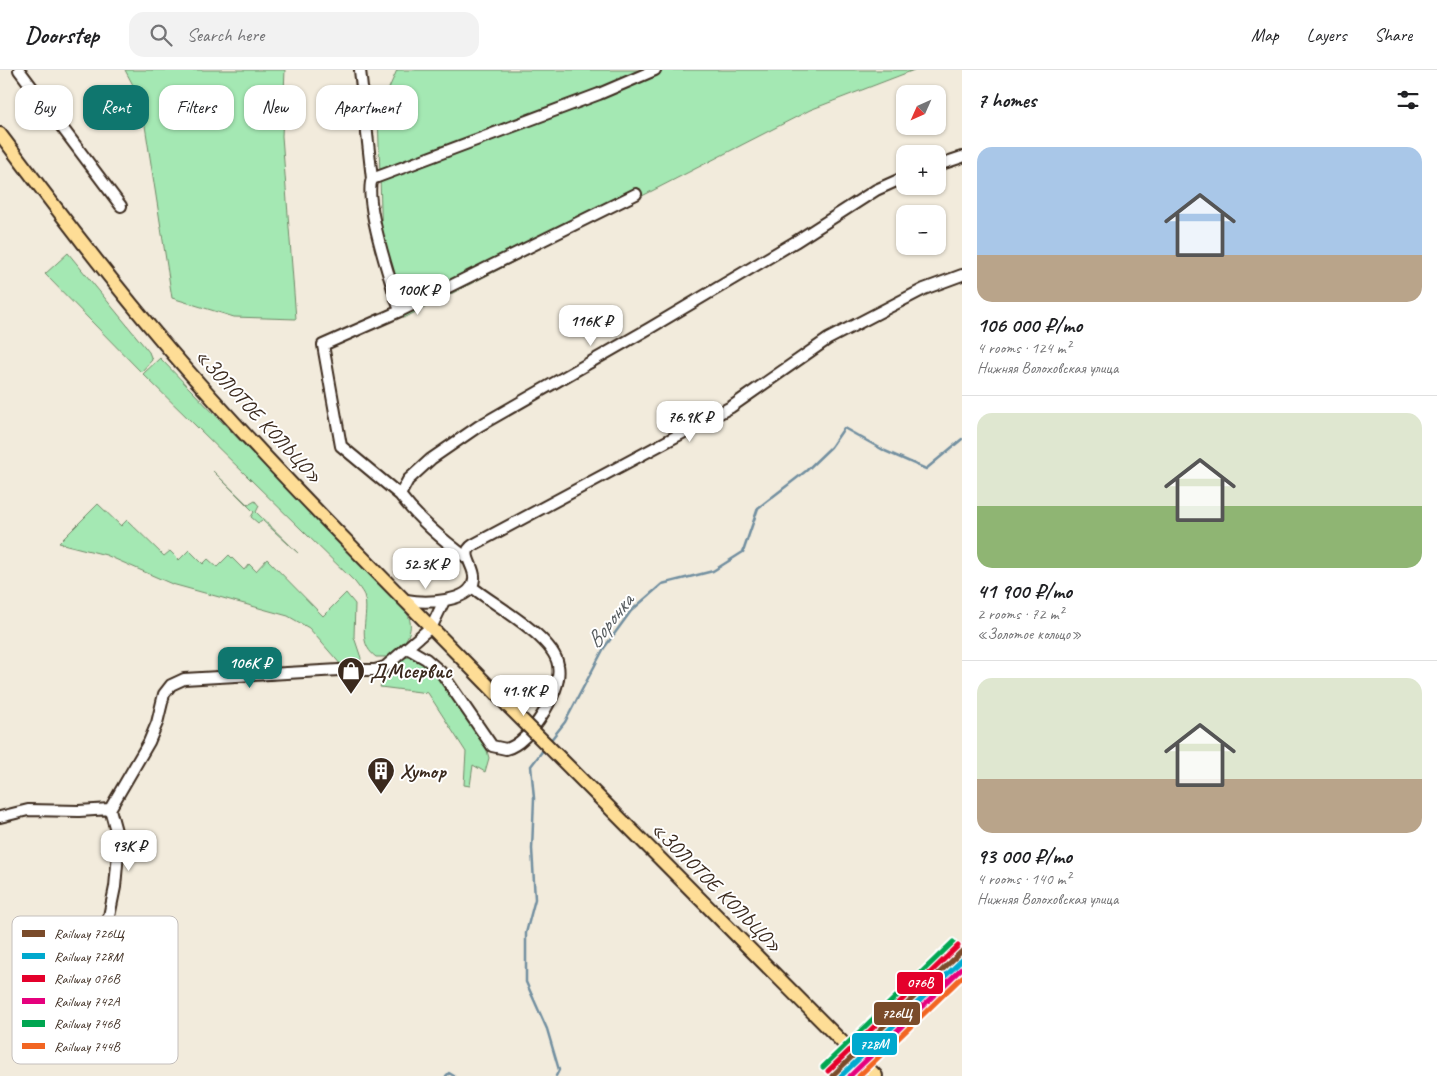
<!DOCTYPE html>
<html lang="en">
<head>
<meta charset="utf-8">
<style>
  :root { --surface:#fff; --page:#f2f2f2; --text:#202124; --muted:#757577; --line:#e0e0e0; --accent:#0f766e }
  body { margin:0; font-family:Caveat,sans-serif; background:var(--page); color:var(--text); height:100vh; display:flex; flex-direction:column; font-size:19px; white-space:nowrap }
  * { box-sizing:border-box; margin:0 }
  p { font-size:16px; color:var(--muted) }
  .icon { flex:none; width:28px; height:28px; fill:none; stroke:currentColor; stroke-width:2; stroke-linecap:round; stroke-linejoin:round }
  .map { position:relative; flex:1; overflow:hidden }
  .side { display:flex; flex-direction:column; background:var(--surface); width:475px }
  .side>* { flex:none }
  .top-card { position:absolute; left:15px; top:15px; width:475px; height:45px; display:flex; gap:10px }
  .needle { width:32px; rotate:225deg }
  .fabs { position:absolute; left:896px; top:15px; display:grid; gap:10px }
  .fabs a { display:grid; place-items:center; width:50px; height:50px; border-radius:10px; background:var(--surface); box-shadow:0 1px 4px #0004; font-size:25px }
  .price { position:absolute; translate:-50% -42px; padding:0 11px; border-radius:10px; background:#fff; color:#222; font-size:16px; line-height:32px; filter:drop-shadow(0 1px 2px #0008) }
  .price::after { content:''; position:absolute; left:50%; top:30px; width:15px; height:11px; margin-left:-8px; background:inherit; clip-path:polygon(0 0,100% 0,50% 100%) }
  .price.selected { background:var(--accent); color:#fff }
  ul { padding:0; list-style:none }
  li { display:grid; align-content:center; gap:10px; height:265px; padding:0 15px }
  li+li { border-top:1px solid var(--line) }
  li span { display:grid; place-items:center; height:155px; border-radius:15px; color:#555 }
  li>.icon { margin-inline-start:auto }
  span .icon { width:90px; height:90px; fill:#fffc; stroke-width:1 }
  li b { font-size:21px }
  h2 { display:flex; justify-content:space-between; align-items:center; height:60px; padding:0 15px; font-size:21px }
  .pill { padding:0 18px; border-radius:15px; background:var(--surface); box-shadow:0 1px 4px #0004; font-size:18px; line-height:45px }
  .pill.selected { background:var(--accent); color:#fff }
  header { display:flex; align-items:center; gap:30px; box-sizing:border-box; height:70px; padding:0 25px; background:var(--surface); border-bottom:1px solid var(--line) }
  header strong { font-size:24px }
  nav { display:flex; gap:28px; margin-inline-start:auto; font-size:18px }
  .search { width:350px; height:45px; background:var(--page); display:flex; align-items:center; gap:12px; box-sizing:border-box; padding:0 18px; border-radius:15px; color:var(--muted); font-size:19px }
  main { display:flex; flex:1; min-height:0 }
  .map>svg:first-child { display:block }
  .green { fill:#a4e8b3; stroke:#708968 }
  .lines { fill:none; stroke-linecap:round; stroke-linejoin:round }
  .stream { stroke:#728fa0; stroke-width:2.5 }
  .minor-casing { stroke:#3b2a1e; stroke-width:14 }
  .major-casing { stroke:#3b2a1e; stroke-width:16 }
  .minor { stroke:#fff; stroke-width:10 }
  .major { stroke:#fedd96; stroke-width:12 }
  .major-bridge-casing { stroke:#3b2a1e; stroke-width:16; stroke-linecap:butt }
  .major-bridge { stroke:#fedd96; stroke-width:12 }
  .rail-1-casing { stroke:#fff; stroke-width:9 }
  .rail-2-casing { stroke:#fff; stroke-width:9 }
  .rail-3-casing { stroke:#fff; stroke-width:9 }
  .rail-4-casing { stroke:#fff; stroke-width:9 }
  .rail-5-casing { stroke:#fff; stroke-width:9 }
  .rail-6-casing { stroke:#fff; stroke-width:9 }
  .rail-1 { stroke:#7a4b2a; stroke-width:5 }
  .rail-2 { stroke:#00a9ce; stroke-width:5 }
  .rail-3 { stroke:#e4002b; stroke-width:5 }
  .rail-4 { stroke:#e5007d; stroke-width:5 }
  .rail-5 { stroke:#00a651; stroke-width:5 }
  .rail-6 { stroke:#f26522; stroke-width:5 }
  .labels { text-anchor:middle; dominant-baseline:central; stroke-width:4; stroke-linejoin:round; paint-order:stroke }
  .street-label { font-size:21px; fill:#3b2a1e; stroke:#fff }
  .poi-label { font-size:21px; font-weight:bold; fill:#3b2a1e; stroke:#fff; text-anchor:start }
  .water-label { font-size:22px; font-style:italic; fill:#575c5f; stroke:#fff }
  .key { fill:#fff; stroke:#c4bfbc; stroke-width:1 }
  .key-label { font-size:14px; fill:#3b2a1e }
  .line-badge { stroke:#fff; stroke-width:2 }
  .badge-label { font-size:14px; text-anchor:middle; font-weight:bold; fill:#fff }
</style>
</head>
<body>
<header>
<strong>Doorstep</strong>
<div class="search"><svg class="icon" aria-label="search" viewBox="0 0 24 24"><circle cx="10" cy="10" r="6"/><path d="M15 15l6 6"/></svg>Search here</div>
<nav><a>Map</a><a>Layers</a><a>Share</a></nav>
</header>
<main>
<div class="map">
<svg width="962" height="1006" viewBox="0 0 962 1006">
  <rect width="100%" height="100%" fill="#f2ebdc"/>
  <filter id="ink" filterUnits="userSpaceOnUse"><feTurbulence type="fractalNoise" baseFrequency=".02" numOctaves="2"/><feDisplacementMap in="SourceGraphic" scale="10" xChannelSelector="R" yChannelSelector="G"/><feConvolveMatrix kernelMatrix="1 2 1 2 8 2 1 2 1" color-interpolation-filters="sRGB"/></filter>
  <g filter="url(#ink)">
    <!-- green -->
    <path class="green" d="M 125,0 L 285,0 L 282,66 L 296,249 L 234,247 L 172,228 L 141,30 Z
      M 397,0 L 914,0 L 810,40 L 404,248 L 382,171 L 378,43 Z
      M 68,183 L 149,282 L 152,290 L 141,302 L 45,204 Z
      M 160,288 L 407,543 C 417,562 403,575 390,587 L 376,587 C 354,571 371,546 364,525 C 362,521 358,516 355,512 L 143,304 Z
      M 213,401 L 248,435 L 255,431 L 259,436 L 256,442 L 298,483 L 262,450 L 258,453 L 251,447 L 254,442 Z
      M 98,434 L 121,456 L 127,450 L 164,486 L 170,481 L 179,490 L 189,480 L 203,494 L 208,489 L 217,497 L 229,485 L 244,500 L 249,494 L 256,501 L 267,489 L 323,546 L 346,523 L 355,534 L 354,567 L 361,588 L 360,593 L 357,595 L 342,596 L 309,558 L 288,546 L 172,514 L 106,485 L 59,473 Z
      M 410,587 C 440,593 469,653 486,677 L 489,688 L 485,702 L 473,695 L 470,716 L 464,715 L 466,682 L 428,623 L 380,617 C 385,603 394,588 410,587 Z"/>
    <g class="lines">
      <!-- stream -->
      <path class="stream" d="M 550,671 L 565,652 L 604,578 L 631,541 L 662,514 L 713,501 L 743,482 L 758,438 L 806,401 L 831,377 L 844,358 L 885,381 L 926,399 L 962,369
        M 544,679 L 531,696 L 534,728 L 532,779 L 535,829 L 526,863 L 526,912 L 547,959 L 559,1000 L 556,1006
        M 446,1006 L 449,1003 L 454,1006"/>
      <defs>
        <path id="minor" d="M 19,0 L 121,136
          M 360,0 L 372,109 C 363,130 392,216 400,241
          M 938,95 L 962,87
          M 372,109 L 599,24 L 655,0
          M 400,425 L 341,376 L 323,275 L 400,241 L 636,124
          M 467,488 C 442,469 419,450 400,425 L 408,410 L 431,389 L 479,356 L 650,258 L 795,172 L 876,120 L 905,107
          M 406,530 C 423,533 472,534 474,509 C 476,497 459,484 473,475 L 731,337 L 828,269 L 924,219 L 962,205
          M 407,578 L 426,589 L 441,602 L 492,676 L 506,679 C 522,675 536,655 544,642 C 552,628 561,612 558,595 C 554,567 494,535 472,517
          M 110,739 L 149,672 L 157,653 L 164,624 L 171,615 L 184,609 L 339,600 L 375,600 L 385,597 L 432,556 L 444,531
          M 0,747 L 28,740 L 79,741 L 110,739
          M 105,866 L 115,817 L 119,772 L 110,739"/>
        <path id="major" d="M 0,64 C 55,137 110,210 169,279 C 276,404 395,519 509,637
          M 572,700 L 876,1006"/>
      </defs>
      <!-- minor casing -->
      <use href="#minor" class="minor-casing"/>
      <!-- major casing -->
      <use href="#major" class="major-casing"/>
      <!-- minor -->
      <use href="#minor" class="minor"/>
      <!-- major -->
      <use href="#major" class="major"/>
      <defs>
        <path id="major-bridge" d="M 509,637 L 572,700"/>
      </defs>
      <!-- major-bridge casing -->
      <use href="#major-bridge" class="major-bridge-casing"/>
      <!-- major-bridge -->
      <use href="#major-bridge" class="major-bridge"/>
      <defs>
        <path id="rail-1" d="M 832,1006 L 962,881"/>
        <path id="rail-2" d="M 841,1006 L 962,890"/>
        <path id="rail-3" d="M 828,1001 L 958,876"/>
        <path id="rail-4" d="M 850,1006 L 962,898"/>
        <path id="rail-5" d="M 823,997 L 953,872"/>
        <path id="rail-6" d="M 859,1006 L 962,907"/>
      </defs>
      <!-- rail-1 casing -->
      <use href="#rail-1" class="rail-1-casing"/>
      <!-- rail-2 casing -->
      <use href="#rail-2" class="rail-2-casing"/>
      <!-- rail-3 casing -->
      <use href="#rail-3" class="rail-3-casing"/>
      <!-- rail-4 casing -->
      <use href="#rail-4" class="rail-4-casing"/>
      <!-- rail-5 casing -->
      <use href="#rail-5" class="rail-5-casing"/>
      <!-- rail-6 casing -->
      <use href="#rail-6" class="rail-6-casing"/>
      <!-- rail-1 -->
      <use href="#rail-1" class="rail-1"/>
      <!-- rail-2 -->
      <use href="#rail-2" class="rail-2"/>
      <!-- rail-3 -->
      <use href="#rail-3" class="rail-3"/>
      <!-- rail-4 -->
      <use href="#rail-4" class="rail-4"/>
      <!-- rail-5 -->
      <use href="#rail-5" class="rail-5"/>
      <!-- rail-6 -->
      <use href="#rail-6" class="rail-6"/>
    </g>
  </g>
  <!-- icons -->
  <defs>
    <symbol id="shop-pin" viewBox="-11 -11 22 30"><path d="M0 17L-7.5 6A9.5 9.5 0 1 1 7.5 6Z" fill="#3b2a1e" stroke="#fff"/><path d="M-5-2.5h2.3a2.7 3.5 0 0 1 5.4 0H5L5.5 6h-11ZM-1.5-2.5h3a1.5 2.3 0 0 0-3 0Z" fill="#fff"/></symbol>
    <symbol id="building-pin" viewBox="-11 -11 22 30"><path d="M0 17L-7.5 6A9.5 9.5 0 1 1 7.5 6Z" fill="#3b2a1e" stroke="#fff"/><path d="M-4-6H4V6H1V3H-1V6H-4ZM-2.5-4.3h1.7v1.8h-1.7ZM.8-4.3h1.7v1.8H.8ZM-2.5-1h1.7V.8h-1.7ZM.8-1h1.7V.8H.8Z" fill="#fff"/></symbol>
  </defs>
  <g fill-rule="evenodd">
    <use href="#shop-pin" x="335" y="585" width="32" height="43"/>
    <use href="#building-pin" x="365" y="685" width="32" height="43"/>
  </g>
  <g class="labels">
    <!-- street labels -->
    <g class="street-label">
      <text transform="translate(259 346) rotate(47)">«ЗОЛОТОЕ КОЛЬЦО»</text>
      <text transform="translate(717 817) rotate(45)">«ЗОЛОТОЕ КОЛЬЦО»</text>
    </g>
    <!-- poi labels -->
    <g class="poi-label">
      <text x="370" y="601">ДМсервис</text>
      <text x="400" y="701">Хутор</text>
    </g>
    <!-- water labels -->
    <g class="water-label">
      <text transform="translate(610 551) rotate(-52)">Воронка</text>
    </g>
  </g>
  <!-- legend -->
  <rect x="12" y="846" width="166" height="148" rx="8" class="key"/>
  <rect x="22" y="860" width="23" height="7" fill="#7a4b2a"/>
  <rect x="22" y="883" width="23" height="6" fill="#00a9ce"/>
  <rect x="22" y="905" width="23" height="7" fill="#e4002b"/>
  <rect x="22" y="928" width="23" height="6" fill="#e5007d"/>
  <rect x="22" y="950" width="23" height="7" fill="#00a651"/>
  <rect x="22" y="973" width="23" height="6" fill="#f26522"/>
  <g class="key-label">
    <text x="54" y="868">Railway 726Щ</text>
    <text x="54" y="891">Railway 728М</text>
    <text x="54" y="913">Railway 076В</text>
    <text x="54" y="936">Railway 742А</text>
    <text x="54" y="958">Railway 746В</text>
    <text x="54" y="981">Railway 744В</text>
  </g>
  <g class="line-badge">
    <rect x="896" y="901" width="48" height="24" rx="5" fill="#e4002b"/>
    <rect x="873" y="931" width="48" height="25" rx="5" fill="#7a4b2a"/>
    <rect x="851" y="962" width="47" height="24" rx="5" fill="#00a9ce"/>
  </g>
  <g class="badge-label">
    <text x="920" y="917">076В</text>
    <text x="897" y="948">726Щ</text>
    <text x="874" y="979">728М</text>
  </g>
</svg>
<div class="fabs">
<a><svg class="needle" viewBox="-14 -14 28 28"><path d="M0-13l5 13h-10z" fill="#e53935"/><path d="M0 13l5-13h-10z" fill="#757577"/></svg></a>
<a>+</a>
<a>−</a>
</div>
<b class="price" style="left:418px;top:246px">100K ₽</b>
<b class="price" style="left:591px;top:277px">116K ₽</b>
<b class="price" style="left:690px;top:373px">76.9K ₽</b>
<b class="price" style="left:426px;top:520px">52.3K ₽</b>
<b class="price selected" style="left:250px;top:619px">106K ₽</b>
<b class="price" style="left:524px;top:647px">41.9K ₽</b>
<b class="price" style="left:129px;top:802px">93K ₽</b>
<div class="top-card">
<a class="pill">Buy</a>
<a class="pill selected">Rent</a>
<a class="pill">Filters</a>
<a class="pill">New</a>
<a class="pill">Apartment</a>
</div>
</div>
<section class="side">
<h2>7 homes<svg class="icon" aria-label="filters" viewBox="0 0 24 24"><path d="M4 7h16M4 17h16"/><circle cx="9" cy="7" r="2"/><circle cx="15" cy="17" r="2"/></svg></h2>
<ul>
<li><span style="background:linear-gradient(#a9c7e8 70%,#b9a48a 0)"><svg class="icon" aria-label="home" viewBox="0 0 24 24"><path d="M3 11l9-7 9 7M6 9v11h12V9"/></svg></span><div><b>106 000 ₽/mo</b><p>4 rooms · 124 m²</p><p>Нижняя Волоховская улица</p></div></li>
<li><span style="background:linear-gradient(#dfe7d0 60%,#8fb573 0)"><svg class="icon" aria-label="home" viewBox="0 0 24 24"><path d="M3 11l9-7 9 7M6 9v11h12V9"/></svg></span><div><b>41 900 ₽/mo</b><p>2 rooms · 72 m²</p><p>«Золотое кольцо»</p></div></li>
<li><span style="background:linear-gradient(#dfe7d0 65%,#b9a48a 0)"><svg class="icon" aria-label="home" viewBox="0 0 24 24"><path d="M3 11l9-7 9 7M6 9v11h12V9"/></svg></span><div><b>93 000 ₽/mo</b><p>4 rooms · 140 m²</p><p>Нижняя Волоховская улица</p></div></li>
</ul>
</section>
</main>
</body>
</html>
